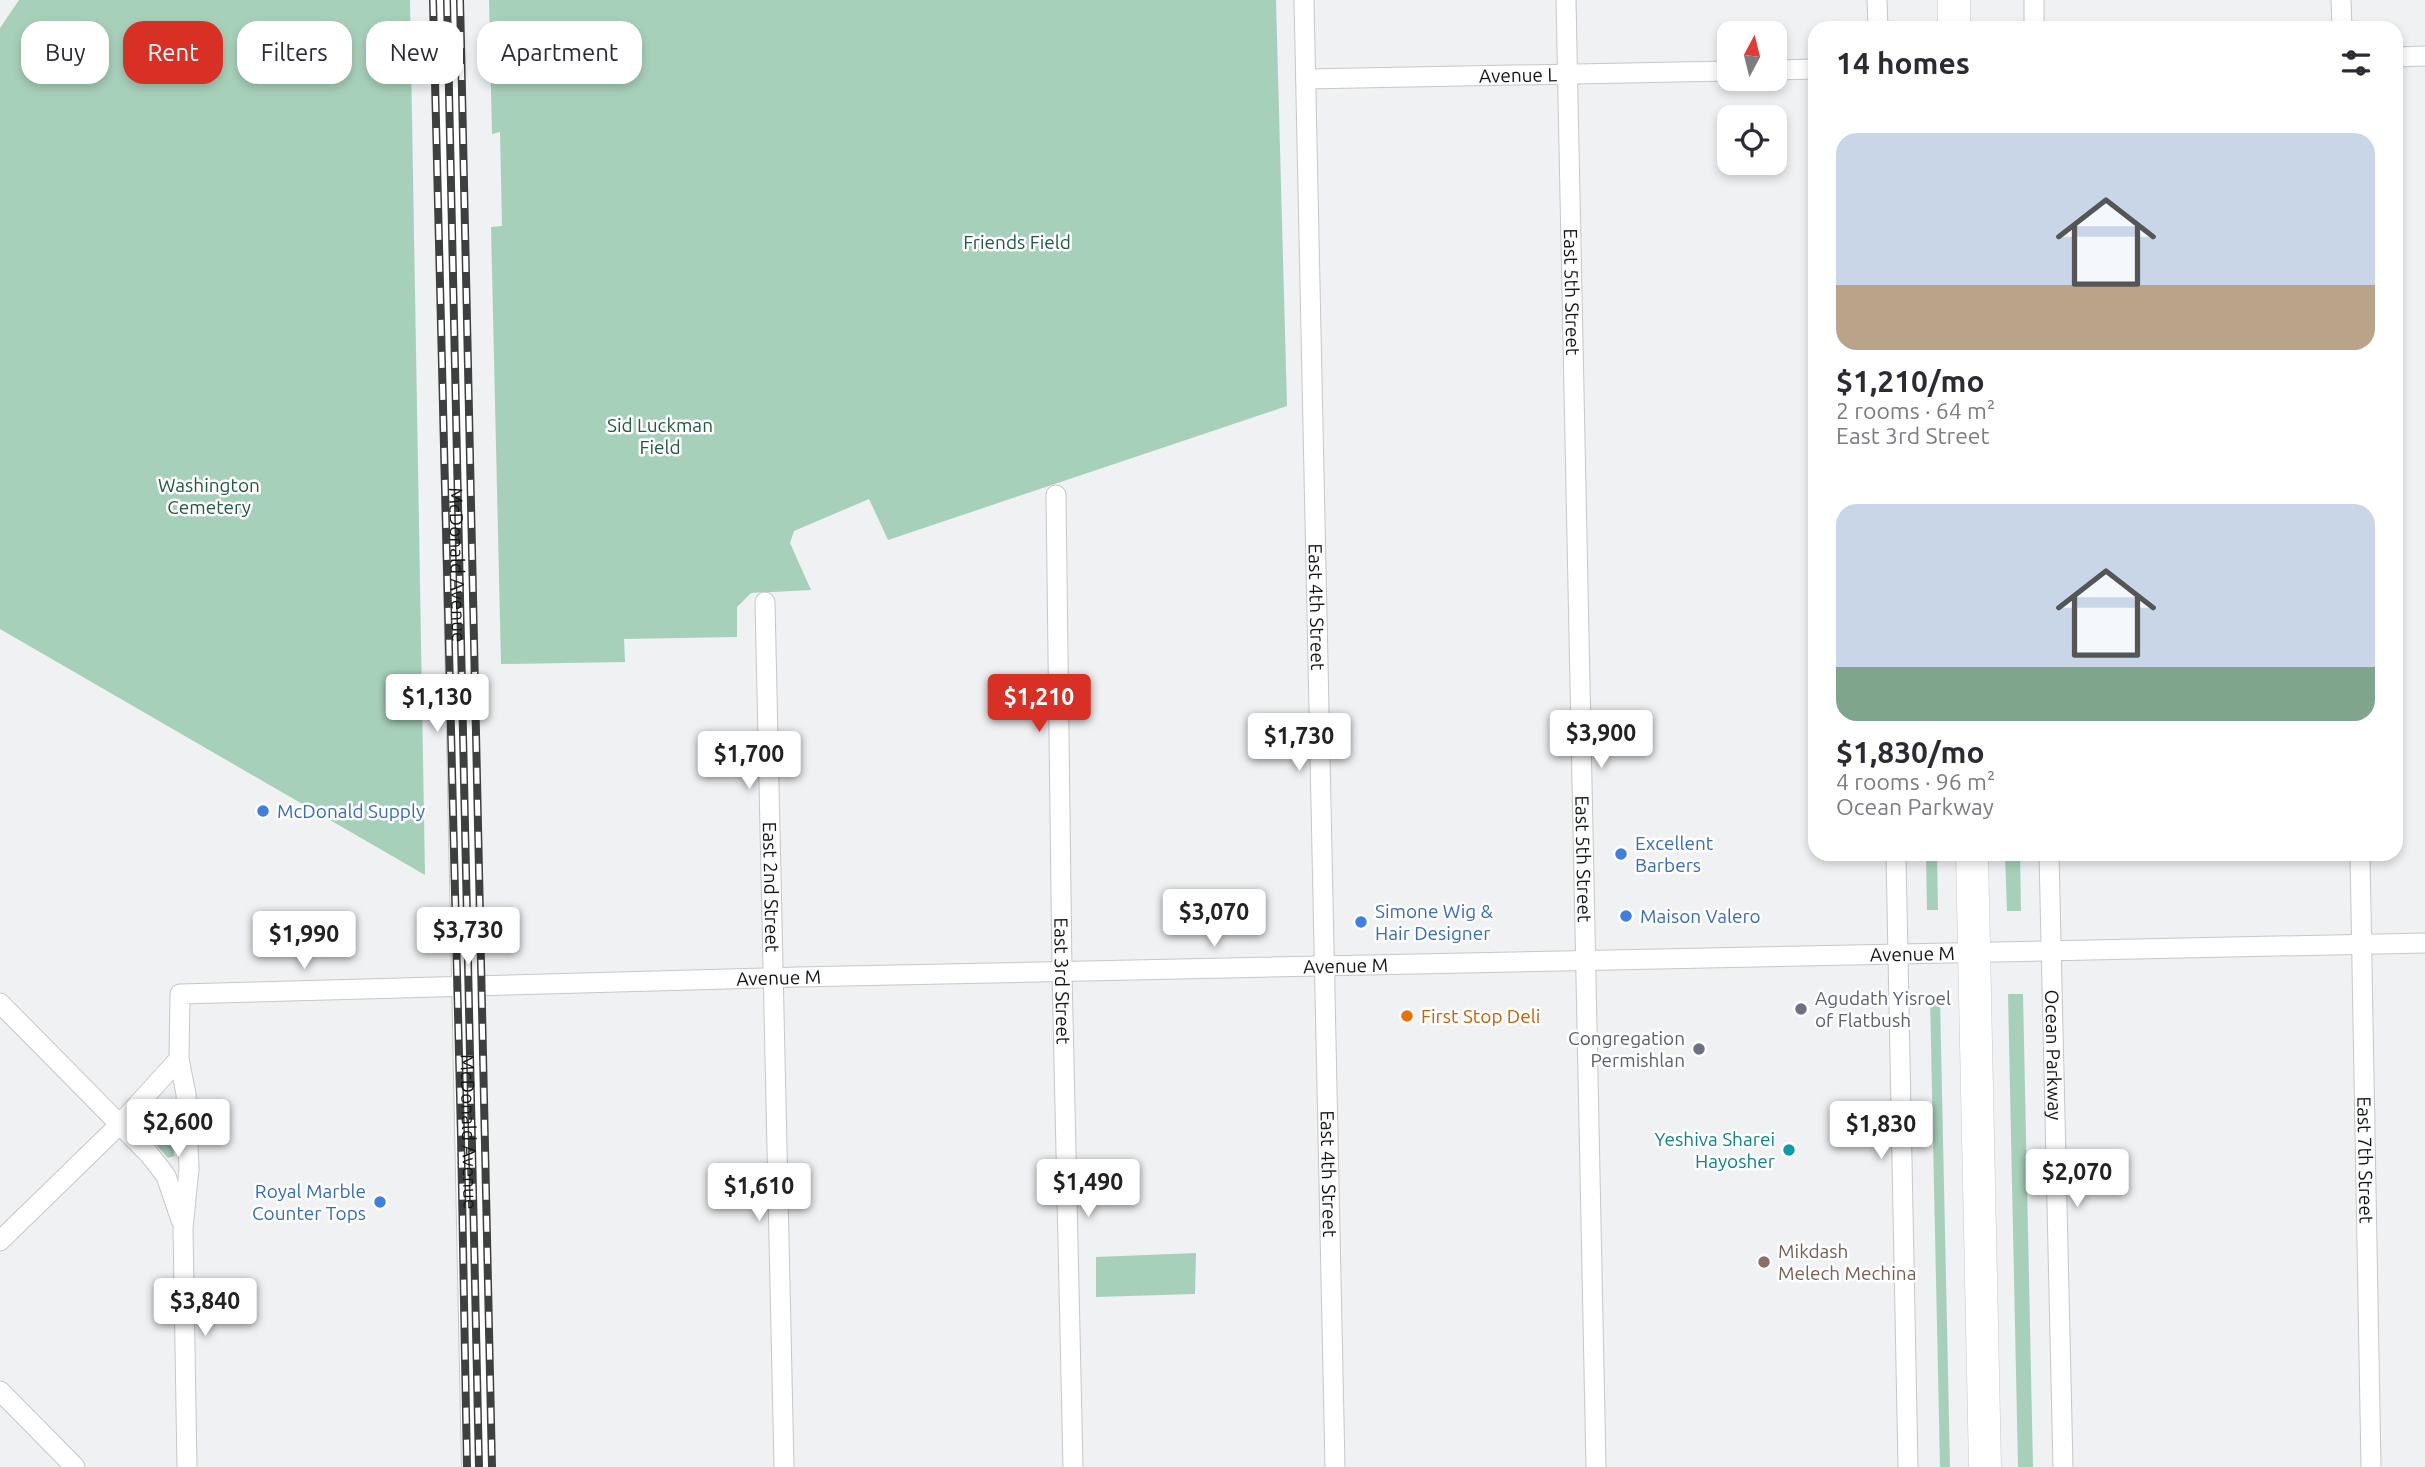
<!DOCTYPE html>
<html lang="en">
<head>
<meta charset="utf-8">
<style>
  :root { --surface:#fff; --page:#f2f2f3; --text:#2b2b33; --muted:#7c7c81; --accent:#d93025 }
  body { margin:0; font-family:Ubuntu,sans-serif; background:var(--page); color:var(--text); height:100vh; display:flex; flex-direction:column; font-size:26px; white-space:nowrap }
  * { box-sizing:border-box; margin:0 }
  p { font-size:23px; color:var(--muted) }
  .icon { flex:none; width:38px; height:38px; fill:none; stroke:currentColor; stroke-width:2; stroke-linecap:round; stroke-linejoin:round }
  .map { position:relative; flex:1; overflow:hidden }
  .panel { position:absolute; left:1808px; top:21px; width:595px; height:840px; display:flex; flex-direction:column; background:var(--surface); border-radius:21px; box-shadow:0 4px 10px #0003 }
  .panel>* { flex:none }
  .hud { position:absolute; left:21px; top:21px; width:665px; height:63px; display:flex; gap:14px }
  .needle { width:46px; rotate:7deg }
  .fabs { position:absolute; left:1717px; top:21px; display:grid; gap:14px }
  .fabs a { display:grid; place-items:center; width:70px; height:70px; border-radius:14px; background:var(--surface); box-shadow:0 4px 10px #0003; font-size:35px }
  .price { position:absolute; translate:-50% -60px; padding:0 16px; border-radius:7px; background:#fff; color:#222; font-size:23px; line-height:46px; filter:drop-shadow(0 2px 4px #0008) }
  .price::after { content:''; position:absolute; left:50%; top:42px; width:21px; height:16px; margin-left:-10px; background:inherit; clip-path:polygon(0 0,100% 0,50% 100%) }
  .price.on { background:var(--accent); color:#fff }
  ul { padding:0; list-style:none }
  li { display:grid; align-content:center; gap:14px; height:371px; padding:0 28px }
  li span { display:grid; place-items:center; height:217px; border-radius:21px; color:#555 }
  li>.icon { margin-inline-start:auto }
  span .icon { width:126px; height:126px; fill:#fffc; stroke-width:1 }
  li b { font-size:30px }
  h2 { display:flex; justify-content:space-between; align-items:center; height:84px; padding:0 28px; font-size:30px }
  .chip { padding:0 24px; border-radius:21px; background:var(--surface); box-shadow:0 4px 10px #0003; font-size:24px; line-height:63px }
  .chip.on { background:var(--accent); color:#fff }
  .map>svg:first-child { display:block }
  .green { fill:#a7d0ba }
  .lines { fill:none; stroke-linecap:round; stroke-linejoin:round }
  .minor-casing { stroke:#c6c7c9; stroke-width:21 }
  .secondary-casing { stroke:#c6c7c9; stroke-width:30 }
  .primary-casing { stroke:#c6c7c9; stroke-width:33 }
  .minor { stroke:#fff; stroke-width:19 }
  .secondary { stroke:#fff; stroke-width:28 }
  .primary { stroke:#fff; stroke-width:32 }
  .rail-casing { stroke:#3e3f3f; stroke-width:8 }
  .rail { stroke:#fff; stroke-width:5; stroke-dasharray:16; stroke-linecap:butt }
  .shop-dot { fill:#3f7fe0; stroke:#fff; stroke-width:2.5 }
  .worship-dot { fill:#6b7280; stroke:#fff; stroke-width:2.5 }
  .food-dot { fill:#e8710a; stroke:#fff; stroke-width:2.5 }
  .culture-dot { fill:#0f9aa8; stroke:#fff; stroke-width:2.5 }
  .education-dot { fill:#8d6e63; stroke:#fff; stroke-width:2.5 }
  .labels { text-anchor:middle; dominant-baseline:central; stroke-width:5; stroke-linejoin:round; paint-order:stroke }
  .street-label { font-size:19px; fill:#141515; stroke:#fff }
  .park-label { font-size:19px; fill:#225940; stroke:#fff }
  .shop-label { font-size:19px; fill:#366cbe; stroke:#fff; text-anchor:start }
  .worship-label { font-size:19px; fill:#5b616d; stroke:#fff; text-anchor:start }
  .food-label { font-size:19px; fill:#c56008; stroke:#fff; text-anchor:start }
  .culture-label { font-size:19px; fill:#0d838f; stroke:#fff; text-anchor:end }
  .education-label { font-size:19px; fill:#785e54; stroke:#fff; text-anchor:start }
</style>
</head>
<body>
<div class="map">
<svg width="2425" height="1467" viewBox="0 0 2425 1467">
  <rect width="100%" height="100%" fill="#eff1f3"/>
  <!-- green -->
  <path class="green" d="M 19,0 L 410,0 L 425,875 L 0,629 L 0,28 Z
    M 489,0 L 1276,0 L 1287,406 L 888,540 L 869,499 L 794,531 L 790,543 L 811,590 L 751,593 L 737,607 L 737,637 L 624,639 L 625,662 L 501,664 L 491,227 L 502,226 L 500,132 L 492,134 Z
    M 1926,854 L 1937,854 L 1938,910 L 1927,910 Z
    M 2005,854 L 2020,854 L 2021,911 L 2007,911 Z
    M 2008,994 L 2023,994 L 2033,1467 L 2018,1467 Z
    M 1930,997 L 1940,997 L 1950,1467 L 1940,1467 Z
    M 172,1117 L 174,1156 L 168,1158 L 150,1138 Z
    M 1196,1253 L 1195,1294 L 1096,1297 L 1096,1257 Z"/>
  <g class="lines">
    <defs>
      <g id="minor">
        <path id="s1" d="M 1304,0 L 1335,1467"/>
        <path id="s2" d="M 1566,0 L 1596,1467"/>
        <path d="M 1877,0 L 1878,28"/>
        <path d="M 2034,0 L 2034,28"/>
        <path d="M 2341,0 L 2342,28"/>
        <path d="M 2396,57 L 2425,56"/>
        <path d="M 1774,70 L 1815,69"/>
        <path id="s3" d="M 1306,79 L 1729,71"/>
        <path id="s4" d="M 1056,495 L 1062,972 L 1073,1467"/>
        <path id="s5" d="M 765,602 L 784,1467"/>
        <path d="M 1896,854 L 1908,1467"/>
        <path id="s6" d="M 2049,854 L 2063,1467"/>
        <path id="s7" d="M 2360,854 L 2371,1467"/>
        <path d="M 0,1003 L 149,1154 L 166,1176 L 181,1220"/>
        <path d="M 0,1241 L 119,1125 L 179,1059"/>
        <path d="M 0,1391 L 75,1467"/>
        <path id="s8" d="M 187,1467 L 183,1228 L 189,1169 L 186,1094 L 179,1059 L 180,994 L 797,977 L 2425,943"/>
      </g>
      <g id="secondary">
        <path id="s9" d="M 446,0 L 476,1467"/>
      </g>
      <path id="primary" d="M 1954,0 L 1954,28
        M 1972,854 L 1985,1467"/>
    </defs>
    <!-- minor casing -->
    <use href="#minor" class="minor-casing"/>
    <!-- secondary casing -->
    <use href="#secondary" class="secondary-casing"/>
    <!-- primary casing -->
    <use href="#primary" class="primary-casing"/>
    <!-- minor -->
    <use href="#minor" class="minor"/>
    <!-- secondary -->
    <use href="#secondary" class="secondary"/>
    <!-- primary -->
    <use href="#primary" class="primary"/>
    <defs>
      <path id="rail" d="M 433,0 L 461,1136 L 467,1467
        M 447,0 L 479,1467
        M 460,0 L 492,1467"/>
    </defs>
    <!-- rail casing -->
    <use href="#rail" class="rail-casing"/>
    <!-- rail -->
    <use href="#rail" class="rail"/>
  </g>
  <!-- markers -->
  <g class="shop-dot">
    <circle cx="263" cy="811" r="7"/>
    <circle cx="1621" cy="854" r="7"/>
    <circle cx="1626" cy="916" r="7"/>
    <circle cx="1361" cy="922" r="7"/>
    <circle cx="380" cy="1202" r="7"/>
  </g>
  <g class="worship-dot">
    <circle cx="1801" cy="1009" r="7"/>
    <circle cx="1699" cy="1049" r="7"/>
  </g>
  <circle class="food-dot" cx="1407" cy="1016" r="7"/>
  <circle class="culture-dot" cx="1789" cy="1150" r="7"/>
  <circle class="education-dot" cx="1764" cy="1262" r="7"/>
  <g class="labels">
    <!-- street labels -->
    <g class="street-label">
      <text stroke="none"><textPath href="#s3" startOffset="212">Avenue L</textPath></text>
      <text stroke="none"><textPath href="#s2" startOffset="292">East 5th Street</textPath></text>
      <text stroke="none"><textPath href="#s9" startOffset="565">McDonald Avenue</textPath></text>
      <text stroke="none"><textPath href="#s1" startOffset="607">East 4th Street</textPath></text>
      <text stroke="none"><textPath href="#s2" startOffset="859">East 5th Street</textPath></text>
      <text stroke="none"><textPath href="#s5" startOffset="285">East 2nd Street</textPath></text>
      <text stroke="none"><textPath href="#s8" startOffset="2207">Avenue M</textPath></text>
      <text stroke="none"><textPath href="#s8" startOffset="1640">Avenue M</textPath></text>
      <text stroke="none"><textPath href="#s8" startOffset="1073">Avenue M</textPath></text>
      <text stroke="none"><textPath href="#s4" startOffset="486">East 3rd Street</textPath></text>
      <text stroke="none"><textPath href="#s6" startOffset="201">Ocean Parkway</textPath></text>
      <text stroke="none"><textPath href="#s9" startOffset="1132">McDonald Avenue</textPath></text>
      <text stroke="none"><textPath href="#s7" startOffset="306">East 7th Street</textPath></text>
      <text stroke="none"><textPath href="#s1" startOffset="1174">East 4th Street</textPath></text>
    </g>
    <!-- park labels -->
    <g class="park-label">
      <text x="1017" y="242">Friends Field</text>
      <text x="660" y="425">Sid Luckman<tspan x="660" dy="22">Field</tspan></text>
      <text x="209" y="485">Washington<tspan x="209" dy="22">Cemetery</tspan></text>
    </g>
    <!-- shop labels -->
    <g class="shop-label">
      <text x="277" y="811">McDonald Supply</text>
      <text x="1635" y="843">Excellent<tspan x="1635" dy="22">Barbers</tspan></text>
      <text x="1375" y="911">Simone Wig &amp;<tspan x="1375" dy="22">Hair Designer</tspan></text>
      <text x="1640" y="916">Maison Valero</text>
      <text x="366" y="1191" text-anchor="end">Royal Marble<tspan x="366" dy="22">Counter Tops</tspan></text>
    </g>
    <!-- worship labels -->
    <g class="worship-label">
      <text x="1815" y="998">Agudath Yisroel<tspan x="1815" dy="22">of Flatbush</tspan></text>
      <text x="1685" y="1038" text-anchor="end">Congregation<tspan x="1685" dy="22">Permishlan</tspan></text>
    </g>
    <!-- food labels -->
    <g class="food-label">
      <text x="1421" y="1016">First Stop Deli</text>
    </g>
    <!-- culture labels -->
    <g class="culture-label">
      <text x="1775" y="1139">Yeshiva Sharei<tspan x="1775" dy="22">Hayosher</tspan></text>
    </g>
    <!-- education labels -->
    <g class="education-label">
      <text x="1778" y="1251">Mikdash<tspan x="1778" dy="22">Melech Mechina</tspan></text>
    </g>
  </g>
</svg>
<div class="fabs">
<a><svg class="needle" viewBox="-14 -14 28 28"><path d="M0-13l5 13h-10z" fill="#e53935"/><path d="M0 13l5-13h-10z" fill="#7c7c81"/></svg></a>
<a><svg class="icon" aria-label="locate" viewBox="0 0 24 24"><circle cx="12" cy="12" r="6"/><path d="M12 2v4M12 18v4M2 12h4M18 12h4"/></svg></a>
</div>
<b class="price" style="left:437px;top:734px">$1,130</b>
<b class="price on" style="left:1039px;top:734px">$1,210</b>
<b class="price" style="left:1601px;top:770px">$3,900</b>
<b class="price" style="left:1299px;top:773px">$1,730</b>
<b class="price" style="left:749px;top:791px">$1,700</b>
<b class="price" style="left:1214px;top:949px">$3,070</b>
<b class="price" style="left:468px;top:967px">$3,730</b>
<b class="price" style="left:304px;top:971px">$1,990</b>
<b class="price" style="left:178px;top:1159px">$2,600</b>
<b class="price" style="left:1881px;top:1161px">$1,830</b>
<b class="price" style="left:2077px;top:1209px">$2,070</b>
<b class="price" style="left:1088px;top:1219px">$1,490</b>
<b class="price" style="left:759px;top:1223px">$1,610</b>
<b class="price" style="left:205px;top:1338px">$3,840</b>
<div class="hud">
<a class="chip">Buy</a>
<a class="chip on">Rent</a>
<a class="chip">Filters</a>
<a class="chip">New</a>
<a class="chip">Apartment</a>
</div>
<section class="panel">
<h2>14 homes<svg class="icon" aria-label="filters" viewBox="0 0 24 24"><path d="M4 7h16M4 17h16"/><circle cx="9" cy="7" r="2"/><circle cx="15" cy="17" r="2"/></svg></h2>
<ul>
<li><span style="background:linear-gradient(#c9d6e8 70%,#b9a48a 0)"><svg class="icon" aria-label="home" viewBox="0 0 24 24"><path d="M3 11l9-7 9 7M6 9v11h12V9"/></svg></span><div><b>$1,210/mo</b><p>2 rooms · 64 m²</p><p>East 3rd Street</p></div></li>
<li><span style="background:linear-gradient(#c9d6e8 75%,#7fa58c 0)"><svg class="icon" aria-label="home" viewBox="0 0 24 24"><path d="M3 11l9-7 9 7M6 9v11h12V9"/></svg></span><div><b>$1,830/mo</b><p>4 rooms · 96 m²</p><p>Ocean Parkway</p></div></li>
</ul>
</section>
</div>
</body>
</html>
